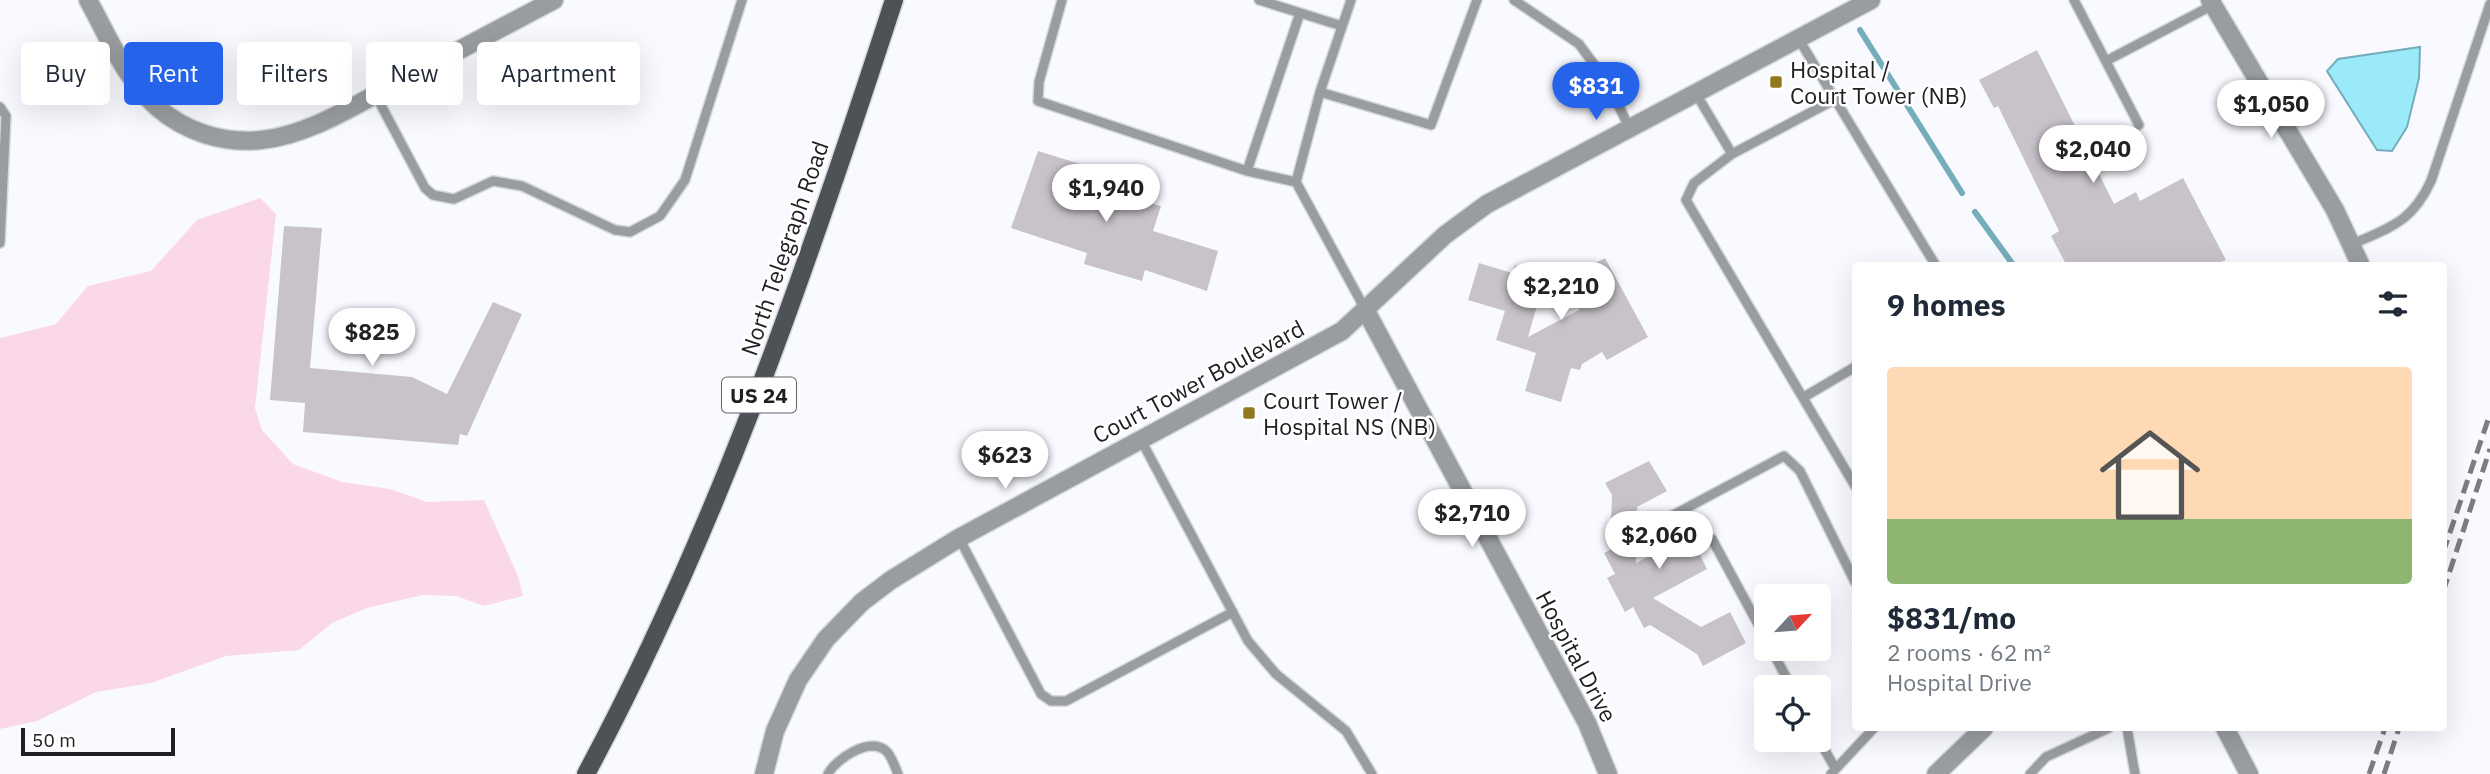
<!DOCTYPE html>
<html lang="en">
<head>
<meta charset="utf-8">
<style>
  :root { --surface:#fff; --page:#f6f6f7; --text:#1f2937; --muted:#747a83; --accent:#2563eb }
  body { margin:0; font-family:"IBM Plex Sans",sans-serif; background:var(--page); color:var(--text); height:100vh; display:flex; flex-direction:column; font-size:26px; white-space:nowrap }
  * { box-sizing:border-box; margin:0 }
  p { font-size:23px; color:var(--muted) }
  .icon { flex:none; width:38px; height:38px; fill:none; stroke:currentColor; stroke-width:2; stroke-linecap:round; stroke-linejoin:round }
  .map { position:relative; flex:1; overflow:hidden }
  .sheet { position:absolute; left:1852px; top:262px; width:595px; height:469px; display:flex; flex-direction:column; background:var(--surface); border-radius:7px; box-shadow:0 7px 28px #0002 }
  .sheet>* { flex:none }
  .top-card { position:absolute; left:21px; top:42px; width:665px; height:63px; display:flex; gap:14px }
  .needle { width:46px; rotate:64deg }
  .controls { position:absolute; left:1754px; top:584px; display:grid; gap:14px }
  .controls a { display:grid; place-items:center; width:77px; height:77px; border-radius:7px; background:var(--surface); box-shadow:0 7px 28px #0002; font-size:35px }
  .scale { position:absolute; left:21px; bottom:18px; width:154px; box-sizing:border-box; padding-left:7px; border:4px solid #202023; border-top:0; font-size:19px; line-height:24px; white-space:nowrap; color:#202023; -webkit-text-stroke:5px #fff; paint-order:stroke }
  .price { position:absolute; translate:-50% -60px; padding:0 16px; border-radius:24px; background:#fff; color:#222; font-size:23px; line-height:46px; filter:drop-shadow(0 2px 4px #0008) }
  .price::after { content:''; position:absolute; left:50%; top:42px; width:21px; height:16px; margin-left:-10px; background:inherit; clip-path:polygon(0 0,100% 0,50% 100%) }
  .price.selected { background:var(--accent); color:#fff }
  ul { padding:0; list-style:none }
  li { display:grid; align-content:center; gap:14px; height:371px; padding:0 35px }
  li span { display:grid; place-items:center; height:217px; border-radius:7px; color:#555 }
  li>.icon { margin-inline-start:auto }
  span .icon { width:126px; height:126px; fill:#fffc; stroke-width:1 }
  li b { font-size:30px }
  h2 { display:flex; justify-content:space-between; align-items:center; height:84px; padding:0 35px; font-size:30px }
  .chip { padding:0 24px; border-radius:7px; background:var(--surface); box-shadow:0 7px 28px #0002; font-size:24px; line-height:63px }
  .chip.selected { background:var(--accent); color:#fff }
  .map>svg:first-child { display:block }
  .green { fill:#fbd8e8 }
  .water { fill:#9aeafa; stroke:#75adba; stroke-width:2 }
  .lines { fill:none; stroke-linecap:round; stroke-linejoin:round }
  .stream { stroke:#75adba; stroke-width:6 }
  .building { fill:#c8c3ca }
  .service-casing { stroke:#d6d7dc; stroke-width:12 }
  .minor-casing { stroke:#d6d7dc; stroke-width:21 }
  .primary-casing { stroke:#d6d7dc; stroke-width:21 }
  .service { stroke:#9a9da0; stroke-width:9 }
  .minor { stroke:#9a9da0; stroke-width:18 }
  .primary { stroke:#4d5256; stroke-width:18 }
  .rail { stroke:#7c7d80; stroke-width:5; stroke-dasharray:14 7; stroke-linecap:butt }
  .poi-dot { fill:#91771d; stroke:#fff; stroke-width:2.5 }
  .labels { text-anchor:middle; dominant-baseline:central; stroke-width:5; stroke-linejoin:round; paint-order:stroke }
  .shield { fill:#fff; stroke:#636365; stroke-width:2 }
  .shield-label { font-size:21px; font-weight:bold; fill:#202023 }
  .poi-label { font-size:23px; fill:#202023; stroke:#fff; text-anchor:start }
  .street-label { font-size:23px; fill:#202023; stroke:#fff }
</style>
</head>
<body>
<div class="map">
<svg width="2490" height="774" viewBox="0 0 2490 774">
  <rect width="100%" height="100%" fill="#f9faff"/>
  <!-- green -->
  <path class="green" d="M 260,198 L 276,214 L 255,408 L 262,430 L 293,464 L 342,482 L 390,489 L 427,502 L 484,500 L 518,576 L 523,596 L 484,606 L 456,596 L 423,595 L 367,608 L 332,623 L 299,650 L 226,656 L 151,683 L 96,692 L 37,721 L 0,729 L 0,338 L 56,324 L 88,286 L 151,271 L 197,220 Z"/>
  <!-- water -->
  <path class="water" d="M 2420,47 L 2419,78 L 2407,127 L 2392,151 L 2377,150 L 2327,71 L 2338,59 Z"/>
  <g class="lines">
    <!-- stream -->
    <path class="stream" d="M 1860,30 L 1962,193
      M 1975,212 L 2014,266"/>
  </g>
  <!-- building -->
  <path class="building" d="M 2037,50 L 2114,204 L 2136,192 L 2140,201 L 2183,178 L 2226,260 L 2212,266 L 2067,266 L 2051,236 L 2059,231 L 1998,106 L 1994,108 L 1979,80 Z
    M 1038,151 L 1129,179 L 1123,195 L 1161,206 L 1153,231 L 1218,251 L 1207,291 L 1145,270 L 1142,281 L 1084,264 L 1087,253 L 1011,228 Z
    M 284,226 L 322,228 L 310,368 L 412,377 L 447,394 L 493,302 L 522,314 L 467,436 L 460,434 L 458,445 L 303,432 L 305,403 L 270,400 Z
    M 1605,258 L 1648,337 L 1607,360 L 1602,352 L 1582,364 L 1580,370 L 1571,368 L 1561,402 L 1525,391 L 1536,353 L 1496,340 L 1505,311 L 1468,300 L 1479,263 L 1512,273 L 1515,265 L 1535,272 L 1525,300 L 1541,292 L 1528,337 L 1579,310 L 1564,280 Z
    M 1649,461 L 1667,491 L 1637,507 L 1636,563 L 1690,535 L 1707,569 L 1653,598 L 1701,627 L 1730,612 L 1746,643 L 1703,666 L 1697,654 L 1650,625 L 1644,628 L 1633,607 L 1625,612 L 1607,578 L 1615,574 L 1604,553 L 1610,550 L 1612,495 L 1605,483 Z"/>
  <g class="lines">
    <defs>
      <path id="service" d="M 1062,0 L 1039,82 L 1038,101 L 1247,171 L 1296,182
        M 1259,0 L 1342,26
        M 1351,0 L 1320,92 L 1296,182 L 1365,309
        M 1514,0 L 1579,44 L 1607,82 L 1629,127
        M 2074,0 L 2139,125
        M 1798,38 L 1936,266
        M 2106,61 L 2213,5
        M 1320,92 L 1431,125 L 1477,0
        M 1695,92 L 1732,154 L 1694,183 L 1686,200 L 1855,486
        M 375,94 L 425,188 L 433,195 L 454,199 L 493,181 L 522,186 L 615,230 L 630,232 L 660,216 L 685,180 L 742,0
        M 0,107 L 6,116 L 0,243
        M 1732,154 L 1836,99
        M 1247,171 L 1300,13
        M 2353,244 C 2391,227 2412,222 2431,181 L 2490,4
        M 1804,397 L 1855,367
        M 1141,440 L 1248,641 L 1276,674 L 1346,731 L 1372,774
        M 1649,528 L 1784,456 L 1800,471 L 1855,582
        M 959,538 L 1041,694 L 1051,701 L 1066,701 L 1233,612
        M 1712,539 L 1766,639
        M 1771,649 L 1792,688
        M 2127,728 L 2135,774
        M 1818,738 L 1835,768
        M 828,774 C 835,760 868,737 885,750 C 891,754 895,767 898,774
        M 1831,774 L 1874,728
        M 2030,774 L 2046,757 L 2109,728"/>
      <path id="minor" d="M 88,0 C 108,36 125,79 157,107 C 185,132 224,144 261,140 C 308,135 352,107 393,85 C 447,57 500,28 554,0
        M 2210,0 L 2335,210 L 2361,266
        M 1365,309 L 1587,723 L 1608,774
        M 2225,728 L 2249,774
        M 764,774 L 775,731 L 798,680 L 826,639 L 862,602 L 891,580 L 959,538 L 1342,331 L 1445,235 L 1487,204 L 1871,0
        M 1936,774 L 1984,728"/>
      <path id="primary" d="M 586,774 C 718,528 808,265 894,0"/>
    </defs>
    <!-- service casing -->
    <use href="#service" class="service-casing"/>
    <!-- minor casing -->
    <use href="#minor" class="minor-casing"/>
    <!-- primary casing -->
    <use href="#primary" class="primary-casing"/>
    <!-- service -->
    <use href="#service" class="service"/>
    <!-- minor -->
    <use href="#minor" class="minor"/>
    <!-- primary -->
    <use href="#primary" class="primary"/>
    <!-- rail -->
    <path class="rail" d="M 2443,553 L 2490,414
      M 2443,592 L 2490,449
      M 2369,774 L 2385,728
      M 2384,774 L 2399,728"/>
  </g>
  <!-- markers -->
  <g class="poi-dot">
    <rect x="1769" y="75" width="14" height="14" rx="3.5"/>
    <rect x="1242" y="406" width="14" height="14" rx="3.5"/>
  </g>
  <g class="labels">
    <!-- shield labels -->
    <rect class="shield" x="722" y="377.5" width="74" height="35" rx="5"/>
    <g class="shield-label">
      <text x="759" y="395">US 24</text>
    </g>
    <!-- poi labels -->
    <g class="poi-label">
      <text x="1790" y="69">Hospital /<tspan x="1790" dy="26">Court Tower (NB)</tspan></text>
      <text x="1263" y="400">Court Tower /<tspan x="1263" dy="26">Hospital NS (NB)</tspan></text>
    </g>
    <!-- street labels -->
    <g class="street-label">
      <text transform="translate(784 248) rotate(-71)">North Telegraph Road</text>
      <text transform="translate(1198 381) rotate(-28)">Court Tower Boulevard</text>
      <text transform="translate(1577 656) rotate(62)">Hospital Drive</text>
    </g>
  </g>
</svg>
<div class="controls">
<a><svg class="needle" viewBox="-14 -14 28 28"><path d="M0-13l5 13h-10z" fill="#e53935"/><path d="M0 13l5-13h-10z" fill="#747a83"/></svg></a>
<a><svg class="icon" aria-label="locate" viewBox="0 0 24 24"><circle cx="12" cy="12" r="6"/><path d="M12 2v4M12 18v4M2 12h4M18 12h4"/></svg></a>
</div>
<div class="scale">50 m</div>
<b class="price selected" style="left:1596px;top:122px">$831</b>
<b class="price" style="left:2271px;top:140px">$1,050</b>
<b class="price" style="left:2093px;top:185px">$2,040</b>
<b class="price" style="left:1106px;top:224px">$1,940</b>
<b class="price" style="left:1561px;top:322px">$2,210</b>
<b class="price" style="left:372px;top:368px">$825</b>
<b class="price" style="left:1005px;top:491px">$623</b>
<b class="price" style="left:1472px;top:549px">$2,710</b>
<b class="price" style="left:1659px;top:571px">$2,060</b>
<div class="top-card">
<a class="chip">Buy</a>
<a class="chip selected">Rent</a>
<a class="chip">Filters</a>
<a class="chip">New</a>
<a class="chip">Apartment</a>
</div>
<section class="sheet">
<h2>9 homes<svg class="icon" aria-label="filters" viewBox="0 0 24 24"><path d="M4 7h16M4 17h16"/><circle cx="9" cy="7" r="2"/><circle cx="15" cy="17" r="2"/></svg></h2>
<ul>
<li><span style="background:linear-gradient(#ffd9b3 70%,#8fb573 0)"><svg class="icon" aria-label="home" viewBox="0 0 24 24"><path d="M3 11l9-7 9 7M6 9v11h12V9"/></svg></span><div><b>$831/mo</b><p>2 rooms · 62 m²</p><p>Hospital Drive</p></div></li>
</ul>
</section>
</div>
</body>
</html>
